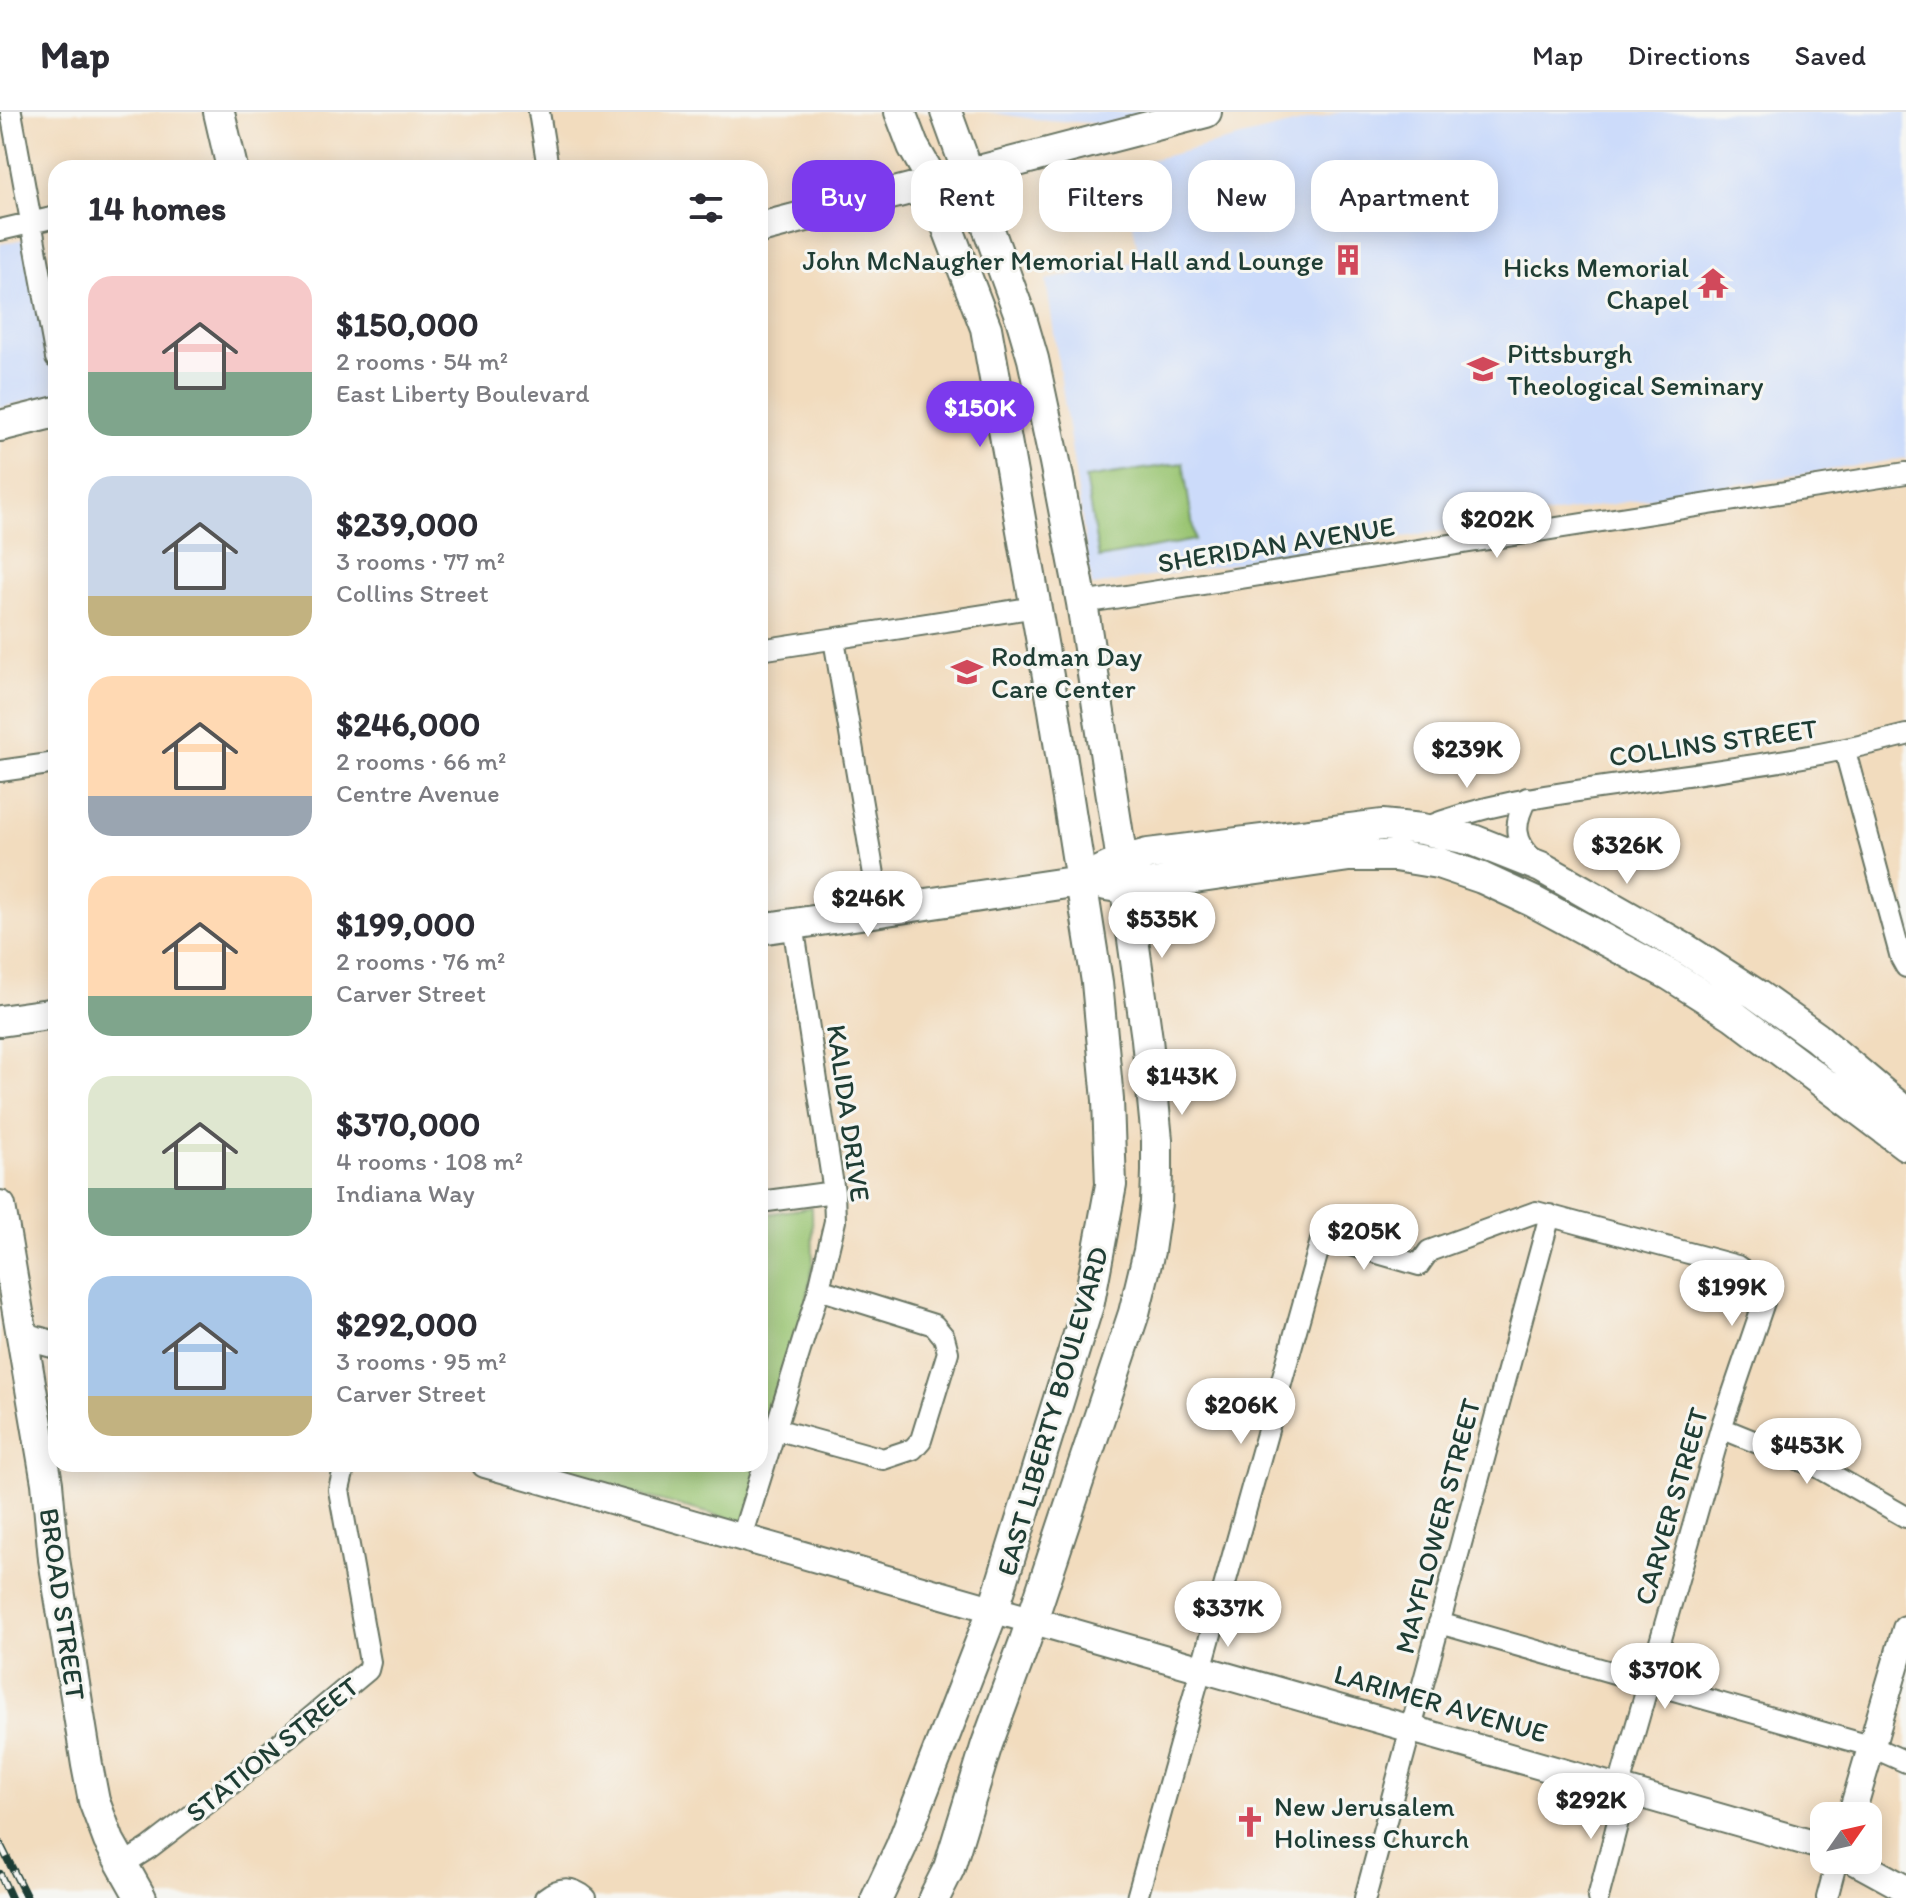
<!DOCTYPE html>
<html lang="en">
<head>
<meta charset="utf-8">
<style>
  :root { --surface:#fff; --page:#f2f2f3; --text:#2b2b33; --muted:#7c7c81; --line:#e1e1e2; --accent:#7c3aed }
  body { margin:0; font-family:Itim,sans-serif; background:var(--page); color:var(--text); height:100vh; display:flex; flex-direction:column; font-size:30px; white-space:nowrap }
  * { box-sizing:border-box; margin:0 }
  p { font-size:26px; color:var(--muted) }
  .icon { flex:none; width:44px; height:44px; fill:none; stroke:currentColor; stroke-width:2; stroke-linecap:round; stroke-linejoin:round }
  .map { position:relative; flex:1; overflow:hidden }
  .side { position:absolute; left:48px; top:48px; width:720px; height:1312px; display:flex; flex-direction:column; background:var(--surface); border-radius:24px; box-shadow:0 4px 20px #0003 }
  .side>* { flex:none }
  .hud { position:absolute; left:792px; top:48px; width:760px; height:72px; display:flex; gap:16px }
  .needle { width:52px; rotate:56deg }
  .buttons { position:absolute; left:1810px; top:1690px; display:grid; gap:16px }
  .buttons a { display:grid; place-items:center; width:72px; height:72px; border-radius:16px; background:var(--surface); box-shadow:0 4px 20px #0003; font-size:40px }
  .price { position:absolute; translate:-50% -68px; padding:0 18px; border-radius:28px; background:#fff; color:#222; font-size:26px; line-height:52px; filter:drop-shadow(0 2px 4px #0008) }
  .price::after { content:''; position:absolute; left:50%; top:48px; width:24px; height:18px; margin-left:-12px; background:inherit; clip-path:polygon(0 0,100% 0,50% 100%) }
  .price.selected { background:var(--accent); color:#fff }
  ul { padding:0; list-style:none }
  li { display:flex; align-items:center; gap:24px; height:200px; padding:0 40px }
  li span { display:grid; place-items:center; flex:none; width:224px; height:160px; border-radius:24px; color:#555 }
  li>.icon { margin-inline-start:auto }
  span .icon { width:96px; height:96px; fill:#fffc; stroke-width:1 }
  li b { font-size:34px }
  h2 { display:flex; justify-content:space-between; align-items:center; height:96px; padding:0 40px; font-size:34px }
  .tag { padding:0 28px; border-radius:24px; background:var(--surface); box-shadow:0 4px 20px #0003; font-size:28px; line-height:72px }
  .tag.selected { background:var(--accent); color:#fff }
  header { display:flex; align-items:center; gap:48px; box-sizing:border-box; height:112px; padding:0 40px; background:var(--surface); border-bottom:2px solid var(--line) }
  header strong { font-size:38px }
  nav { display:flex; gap:44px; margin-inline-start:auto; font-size:28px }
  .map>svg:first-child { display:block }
  .built { fill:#ccdbfa }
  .green { fill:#99c471; stroke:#5c8052; stroke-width:2 }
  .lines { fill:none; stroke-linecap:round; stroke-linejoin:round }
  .minor-casing { stroke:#697564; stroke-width:24 }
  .tertiary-casing { stroke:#697564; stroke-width:30 }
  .secondary-casing { stroke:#697564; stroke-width:34 }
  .minor { stroke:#fff; stroke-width:20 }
  .tertiary { stroke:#fff; stroke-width:26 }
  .secondary { stroke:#fff; stroke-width:30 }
  .rail-casing { stroke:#1f3d34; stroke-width:8 }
  .rail { stroke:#f6f6f2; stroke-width:5; stroke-dasharray:15; stroke-linecap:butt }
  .labels { text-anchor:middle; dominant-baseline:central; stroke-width:6; stroke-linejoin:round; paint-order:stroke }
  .poi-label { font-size:28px; fill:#1f3d34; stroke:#f6f6f2; text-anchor:start }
  .street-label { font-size:28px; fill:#1f3d34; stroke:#f6f6f2 }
</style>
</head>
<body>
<header>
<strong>Map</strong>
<nav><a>Map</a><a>Directions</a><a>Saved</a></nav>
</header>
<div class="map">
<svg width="1906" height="1786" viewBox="0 0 1906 1786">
  <rect width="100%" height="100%" fill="#f6f6f2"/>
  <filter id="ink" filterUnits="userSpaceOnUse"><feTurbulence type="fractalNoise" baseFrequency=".0125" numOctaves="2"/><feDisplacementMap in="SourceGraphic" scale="16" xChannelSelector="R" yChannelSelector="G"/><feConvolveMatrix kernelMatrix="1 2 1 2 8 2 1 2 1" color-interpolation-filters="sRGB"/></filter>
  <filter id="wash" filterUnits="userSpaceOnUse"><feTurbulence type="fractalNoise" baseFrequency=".006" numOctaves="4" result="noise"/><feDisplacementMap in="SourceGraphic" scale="32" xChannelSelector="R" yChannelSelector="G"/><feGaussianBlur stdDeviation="1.8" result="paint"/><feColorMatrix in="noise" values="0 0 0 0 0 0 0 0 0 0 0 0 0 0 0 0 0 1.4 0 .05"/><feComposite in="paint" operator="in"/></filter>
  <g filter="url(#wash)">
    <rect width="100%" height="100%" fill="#f2dcbe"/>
    <!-- built -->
    <path class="built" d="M 987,0 L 1149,0 L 1105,12 L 1033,7 Z
      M 1341,0 L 1906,0 L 1906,346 L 1092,474 L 1046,168 L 1140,149 L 1122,55 Z
      M 29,126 L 56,281 L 0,296 L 0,132 Z"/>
    <!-- green -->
    <path class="green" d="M 1183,351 L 1195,428 L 1099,446 L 1085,366 Z
      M 812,1095 L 813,1152 L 806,1193 L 746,1411 L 521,1352 L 760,1352 L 760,1103 Z"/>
  </g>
  <g filter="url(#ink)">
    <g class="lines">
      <defs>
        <path id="minor" d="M 11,0 L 56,246
          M 539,0 L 548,56
          M 0,118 L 56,105
          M 1082,491 L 1906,361
          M 834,527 L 880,798
          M 760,538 L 1036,495
          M 1845,639 L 1901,846 L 1906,855
          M 0,659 L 56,651
          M 1527,686 C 1513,711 1513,730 1535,749
          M 1422,717 C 1483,692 1547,683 1612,674 C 1710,659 1810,648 1906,623
          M 760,1090 L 834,1080
          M 1721,1316 L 1820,1356 L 1906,1405
          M 775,1317 L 883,1347 L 913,1337 L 921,1328 L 948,1240 L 944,1225 L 934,1213 L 819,1177
          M 742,1425 L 819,1177 L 835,1109 L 834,1080 L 793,812
          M 1439,1511 L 1870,1634 L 1906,1650
          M 122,1753 L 149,1736 L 218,1683 L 368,1558 L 370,1550 L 339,1378 L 345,1352
          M 545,1786 C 559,1775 572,1774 586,1786
          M 1137,1786 L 1322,1125 L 1419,1153 L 1429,1139 L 1536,1100 L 1737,1154 L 1749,1162 L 1764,1190 L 1721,1316 L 1622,1664 L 1623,1690 L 1598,1786
          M 1365,1786 L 1550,1103
          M 1827,1786 L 1837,1748"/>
        <path id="tertiary" d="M 23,1224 L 56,1233
          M 485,1352 L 1824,1735
          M 1851,1704 L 1906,1517
          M 1853,1748 L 1906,1777"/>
        <path id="secondary" d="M 219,0 L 232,56
          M 760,116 L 1206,0
          M 0,314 L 56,300
          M 1106,773 L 1124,776 L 1349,744 L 1395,744 L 1438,751 L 1482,766 L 1534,790 L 1670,863 L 1733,903 L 1906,1033
          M 760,817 L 1080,769 L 1122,749 L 1148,742 L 1382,713 L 1422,717 L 1473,728 L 1541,755 L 1687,838 L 1757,883 L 1816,925 L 1906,1001
          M 0,909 L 56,901
          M 0,1094 L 47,1371 L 54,1447 L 87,1653 L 94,1689 L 109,1729 L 141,1786
          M 877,1786 L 901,1735 L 994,1496 L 1089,1190 L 1111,1073 L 1108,988 L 1097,870 L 1054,598 L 986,216 L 945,109 L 934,71 L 913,34 L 900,0
          M 934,1786 L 949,1756 L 987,1632 L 1024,1532 L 1134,1201 L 1149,1139 L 1156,1091 L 1157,1059 L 1157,1028 L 1147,927 L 1122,749 L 1082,491 L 1055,350 L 1033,247 L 1021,206 L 946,0"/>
      </defs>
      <!-- minor casing -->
      <use href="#minor" class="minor-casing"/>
      <!-- tertiary casing -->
      <use href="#tertiary" class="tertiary-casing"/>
      <!-- secondary casing -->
      <use href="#secondary" class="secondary-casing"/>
      <!-- minor -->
      <use href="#minor" class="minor"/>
      <!-- tertiary -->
      <use href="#tertiary" class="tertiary"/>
      <!-- secondary -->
      <use href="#secondary" class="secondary"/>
      <defs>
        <path id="rail" d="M 0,1732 L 27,1786
          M 0,1762 L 11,1786"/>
      </defs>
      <!-- rail casing -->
      <use href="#rail" class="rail-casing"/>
      <!-- rail -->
      <use href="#rail" class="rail"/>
    </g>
  </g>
  <!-- icons -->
  <defs>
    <symbol id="building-bare" viewBox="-9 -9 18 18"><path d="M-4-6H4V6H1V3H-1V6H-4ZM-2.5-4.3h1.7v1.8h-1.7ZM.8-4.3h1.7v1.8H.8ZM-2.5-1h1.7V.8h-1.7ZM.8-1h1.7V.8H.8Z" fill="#d1495b" stroke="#f6f6f2" stroke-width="2.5" paint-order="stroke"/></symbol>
    <symbol id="temple-bare" viewBox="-9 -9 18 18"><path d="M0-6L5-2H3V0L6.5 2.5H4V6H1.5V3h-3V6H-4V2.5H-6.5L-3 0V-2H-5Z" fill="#d1495b" stroke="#f6f6f2" stroke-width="2.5" paint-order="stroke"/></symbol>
    <symbol id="university-bare" viewBox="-9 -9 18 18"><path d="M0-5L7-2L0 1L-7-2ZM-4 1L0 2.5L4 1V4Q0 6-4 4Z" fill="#d1495b" stroke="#f6f6f2" stroke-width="2.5" paint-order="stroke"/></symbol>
    <symbol id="school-bare" viewBox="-9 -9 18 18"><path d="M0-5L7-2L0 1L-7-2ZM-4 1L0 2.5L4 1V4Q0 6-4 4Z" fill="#d1495b" stroke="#f6f6f2" stroke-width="2.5" paint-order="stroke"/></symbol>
    <symbol id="church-bare" viewBox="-9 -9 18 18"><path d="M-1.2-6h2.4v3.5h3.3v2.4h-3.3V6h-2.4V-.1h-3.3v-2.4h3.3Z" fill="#d1495b" stroke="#f6f6f2" stroke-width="2.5" paint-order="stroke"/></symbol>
  </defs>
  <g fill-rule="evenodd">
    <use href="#building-bare" x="1326" y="126" width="44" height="44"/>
    <use href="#temple-bare" x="1691" y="149" width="44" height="44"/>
    <use href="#university-bare" x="1461" y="235" width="44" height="44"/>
    <use href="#school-bare" x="945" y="538" width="44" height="44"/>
    <use href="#church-bare" x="1228" y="1688" width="44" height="44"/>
  </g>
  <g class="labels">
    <!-- poi labels -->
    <g class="poi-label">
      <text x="1324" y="148" text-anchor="end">John McNaugher Memorial Hall and Lounge</text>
      <text x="1689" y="155" text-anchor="end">Hicks Memorial<tspan x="1689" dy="32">Chapel</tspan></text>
      <text x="1507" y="241">Pittsburgh<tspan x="1507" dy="32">Theological Seminary</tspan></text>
      <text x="991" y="544">Rodman Day<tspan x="991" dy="32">Care Center</tspan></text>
      <text x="1274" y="1694">New Jerusalem<tspan x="1274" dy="32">Holiness Church</tspan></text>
    </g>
    <!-- street labels -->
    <g class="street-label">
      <text transform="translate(1276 432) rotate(-9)">SHERIDAN AVENUE</text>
      <text transform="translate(1713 630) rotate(-8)">COLLINS STREET</text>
      <text transform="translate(849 1001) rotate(82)">KALIDA DRIVE</text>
      <text transform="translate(1052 1299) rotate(-74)">EAST LIBERTY BOULEVARD</text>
      <text transform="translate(1671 1394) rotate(-74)">CARVER STREET</text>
      <text transform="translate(1437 1414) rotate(-75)">MAYFLOWER STREET</text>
      <text transform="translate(63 1492) rotate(82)">BROAD STREET</text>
      <text transform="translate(1441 1591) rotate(16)">LARIMER AVENUE</text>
      <text transform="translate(272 1637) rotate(-39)">STATION STREET</text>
    </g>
  </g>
</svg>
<div class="buttons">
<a><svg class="needle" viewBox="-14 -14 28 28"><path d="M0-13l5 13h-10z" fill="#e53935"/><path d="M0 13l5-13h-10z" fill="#7c7c81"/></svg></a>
</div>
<b class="price selected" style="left:980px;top:337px">$150K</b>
<b class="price" style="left:1497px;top:448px">$202K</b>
<b class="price" style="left:1467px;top:678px">$239K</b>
<b class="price" style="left:1627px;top:774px">$326K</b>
<b class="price" style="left:868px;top:827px">$246K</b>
<b class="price" style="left:1162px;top:848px">$535K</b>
<b class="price" style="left:1182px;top:1005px">$143K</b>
<b class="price" style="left:1364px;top:1160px">$205K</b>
<b class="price" style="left:1732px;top:1216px">$199K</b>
<b class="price" style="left:1241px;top:1334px">$206K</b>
<b class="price" style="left:1807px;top:1374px">$453K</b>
<b class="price" style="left:1228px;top:1537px">$337K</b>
<b class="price" style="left:1665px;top:1599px">$370K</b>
<b class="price" style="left:1591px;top:1729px">$292K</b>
<div class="hud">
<a class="tag selected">Buy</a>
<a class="tag">Rent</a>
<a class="tag">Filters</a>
<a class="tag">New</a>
<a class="tag">Apartment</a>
</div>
<section class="side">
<h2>14 homes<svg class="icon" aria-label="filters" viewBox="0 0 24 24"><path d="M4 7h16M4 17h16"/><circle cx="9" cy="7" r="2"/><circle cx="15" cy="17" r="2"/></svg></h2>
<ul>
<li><span style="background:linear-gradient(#f6c9c9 60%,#7fa58c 0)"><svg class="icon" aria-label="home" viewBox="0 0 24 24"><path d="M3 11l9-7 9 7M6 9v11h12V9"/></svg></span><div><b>$150,000</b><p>2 rooms · 54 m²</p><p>East Liberty Boulevard</p></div></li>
<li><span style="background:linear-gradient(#c9d6e8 75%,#c2b280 0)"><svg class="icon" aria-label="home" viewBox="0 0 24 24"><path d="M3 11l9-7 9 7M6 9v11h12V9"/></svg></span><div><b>$239,000</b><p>3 rooms · 77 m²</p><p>Collins Street</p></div></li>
<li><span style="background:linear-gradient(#ffd9b3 75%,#9aa5b1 0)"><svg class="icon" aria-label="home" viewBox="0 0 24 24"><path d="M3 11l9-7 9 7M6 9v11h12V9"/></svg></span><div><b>$246,000</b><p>2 rooms · 66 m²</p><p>Centre Avenue</p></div></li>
<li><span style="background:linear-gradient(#ffd9b3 75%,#7fa58c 0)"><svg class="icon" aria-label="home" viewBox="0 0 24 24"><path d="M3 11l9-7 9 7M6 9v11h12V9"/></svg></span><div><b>$199,000</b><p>2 rooms · 76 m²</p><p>Carver Street</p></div></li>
<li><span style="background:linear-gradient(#dfe7d0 70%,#7fa58c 0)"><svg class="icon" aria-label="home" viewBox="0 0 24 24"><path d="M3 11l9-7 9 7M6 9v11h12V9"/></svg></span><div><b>$370,000</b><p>4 rooms · 108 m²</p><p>Indiana Way</p></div></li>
<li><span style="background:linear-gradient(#a9c7e8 75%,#c2b280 0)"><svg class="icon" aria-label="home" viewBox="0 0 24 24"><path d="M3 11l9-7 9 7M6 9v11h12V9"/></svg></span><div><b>$292,000</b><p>3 rooms · 95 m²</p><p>Carver Street</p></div></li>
</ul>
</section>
</div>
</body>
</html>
